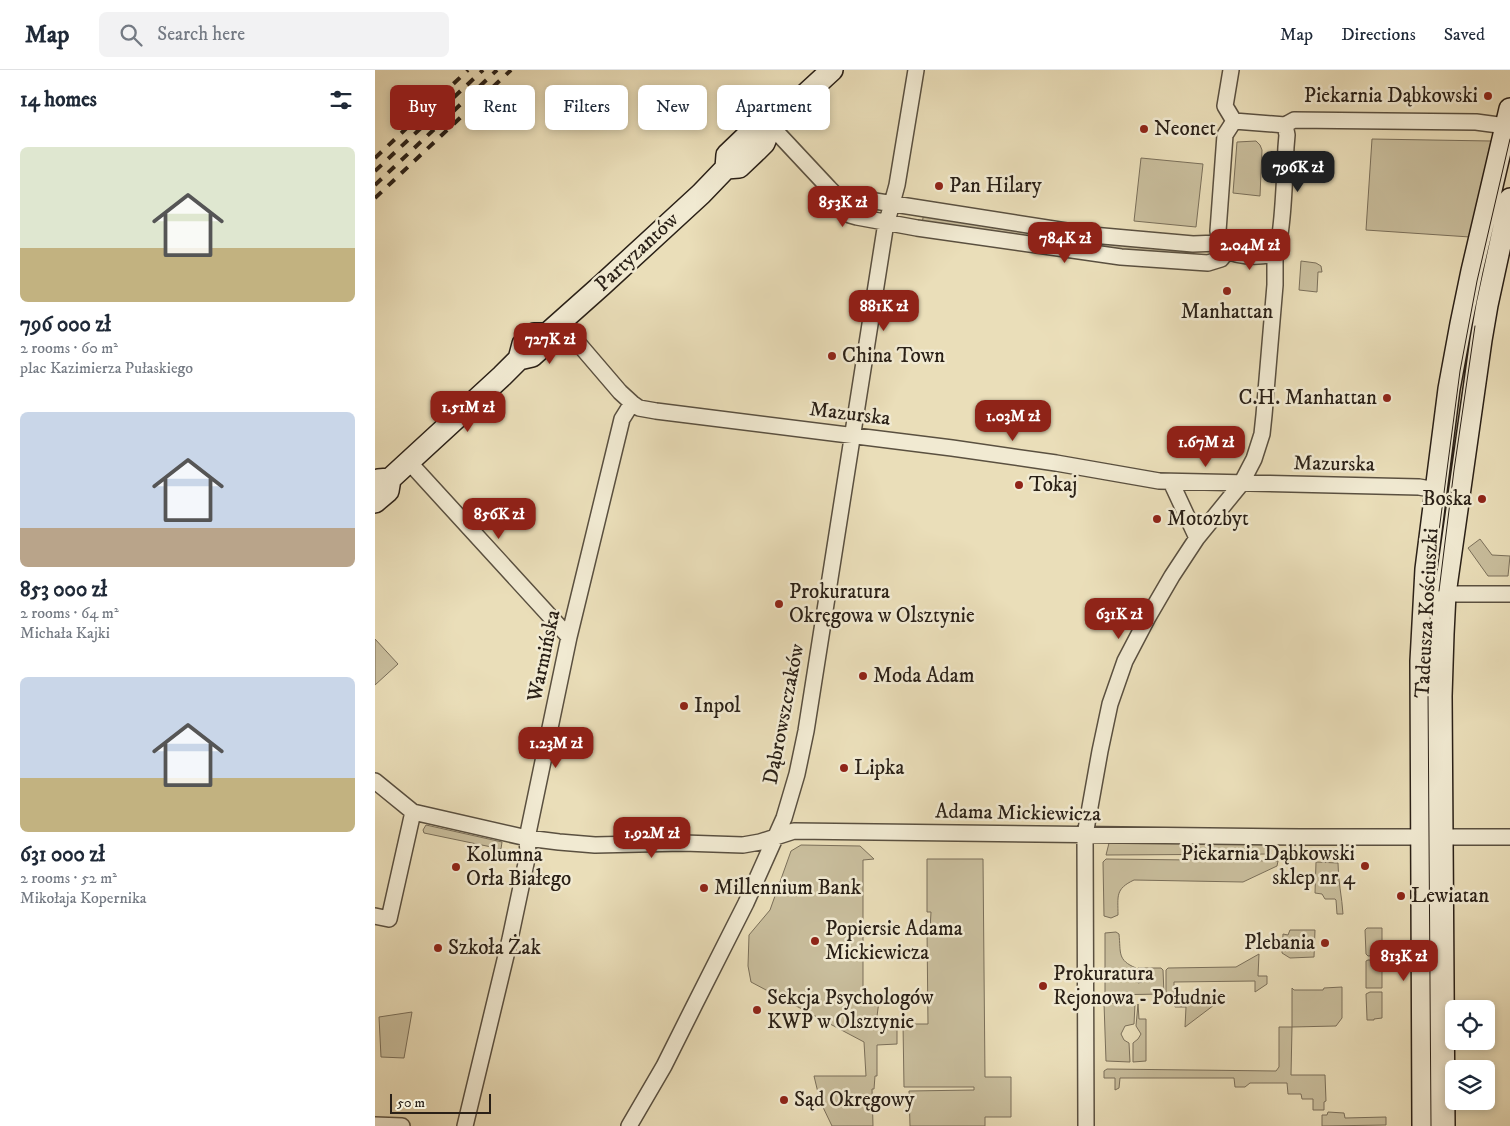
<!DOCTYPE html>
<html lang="en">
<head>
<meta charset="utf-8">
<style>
  :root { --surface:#fff; --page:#f2f2f3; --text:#1f2937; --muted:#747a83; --line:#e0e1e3; --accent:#8f2418 }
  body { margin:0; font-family:"IM FELL DW Pica",serif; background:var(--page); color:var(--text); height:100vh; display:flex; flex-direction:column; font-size:19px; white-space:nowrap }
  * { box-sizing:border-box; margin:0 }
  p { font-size:16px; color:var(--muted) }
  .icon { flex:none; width:28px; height:28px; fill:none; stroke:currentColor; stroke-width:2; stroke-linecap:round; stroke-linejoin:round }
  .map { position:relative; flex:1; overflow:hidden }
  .panel { display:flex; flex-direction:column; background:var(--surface); width:375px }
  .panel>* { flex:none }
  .top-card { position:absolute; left:15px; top:15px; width:475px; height:45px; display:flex; gap:10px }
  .controls { position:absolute; left:1070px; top:930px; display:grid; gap:10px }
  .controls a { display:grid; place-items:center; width:50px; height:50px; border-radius:8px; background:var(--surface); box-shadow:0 2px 8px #0003; font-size:25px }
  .scale { position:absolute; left:15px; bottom:12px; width:101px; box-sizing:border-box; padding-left:5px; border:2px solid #2a2017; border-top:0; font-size:14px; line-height:18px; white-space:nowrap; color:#2a2017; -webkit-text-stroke:4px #f1ead2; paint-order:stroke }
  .price { position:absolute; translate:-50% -42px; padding:0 11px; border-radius:10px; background:var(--accent); color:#fff; font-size:16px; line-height:32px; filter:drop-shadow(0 1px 2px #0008) }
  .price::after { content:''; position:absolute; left:50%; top:30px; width:15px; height:11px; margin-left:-8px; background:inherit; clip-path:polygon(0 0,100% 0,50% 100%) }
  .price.on { background:#222; color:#fff }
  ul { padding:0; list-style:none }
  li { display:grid; align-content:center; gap:10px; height:265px; padding:0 20px }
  li span { display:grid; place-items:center; height:155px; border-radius:8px; color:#555 }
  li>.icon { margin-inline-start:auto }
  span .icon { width:90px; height:90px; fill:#fffc; stroke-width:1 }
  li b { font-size:21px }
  h2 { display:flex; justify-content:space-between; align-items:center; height:60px; padding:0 20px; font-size:21px }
  .chip { padding:0 18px; border-radius:8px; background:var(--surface); box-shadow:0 2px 8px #0003; font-size:18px; line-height:45px }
  .chip.on { background:var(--accent); color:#fff }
  header { display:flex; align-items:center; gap:30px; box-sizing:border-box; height:70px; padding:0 25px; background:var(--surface); border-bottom:1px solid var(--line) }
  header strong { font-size:24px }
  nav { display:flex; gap:28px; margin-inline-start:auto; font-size:18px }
  .search { width:350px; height:45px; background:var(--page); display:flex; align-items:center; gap:12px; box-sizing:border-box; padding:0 18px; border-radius:8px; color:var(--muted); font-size:19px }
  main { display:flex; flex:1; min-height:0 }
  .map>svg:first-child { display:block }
  .green { fill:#c9be9d; stroke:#7a6f5a }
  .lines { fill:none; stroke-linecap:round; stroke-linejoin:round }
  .street-casing { stroke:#5a5040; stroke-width:18 }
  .secondary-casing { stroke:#2a2017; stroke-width:24 }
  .street { stroke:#f1ead2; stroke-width:15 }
  .secondary { stroke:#f1ead2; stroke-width:21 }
  .tram { stroke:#2a2017; stroke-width:1 }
  .rail { stroke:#2a2017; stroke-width:4; stroke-dasharray:9 9; stroke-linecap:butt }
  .poi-dot { fill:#8f2418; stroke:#f1ead2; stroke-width:2 }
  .labels { text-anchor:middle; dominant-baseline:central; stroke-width:5; stroke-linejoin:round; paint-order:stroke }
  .poi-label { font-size:21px; fill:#2a2017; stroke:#f1ead2; text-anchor:start }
  .street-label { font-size:21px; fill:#2a2017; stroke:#f1ead2 }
</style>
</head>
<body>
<header>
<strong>Map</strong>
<div class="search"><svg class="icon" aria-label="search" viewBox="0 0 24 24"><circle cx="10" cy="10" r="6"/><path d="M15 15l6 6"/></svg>Search here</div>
<nav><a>Map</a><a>Directions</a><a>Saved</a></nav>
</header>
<main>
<section class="panel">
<h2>14 homes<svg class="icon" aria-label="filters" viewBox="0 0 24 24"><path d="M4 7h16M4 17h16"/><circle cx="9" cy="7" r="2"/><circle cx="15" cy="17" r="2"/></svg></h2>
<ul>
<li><span style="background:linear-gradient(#dfe7d0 65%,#c2b280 0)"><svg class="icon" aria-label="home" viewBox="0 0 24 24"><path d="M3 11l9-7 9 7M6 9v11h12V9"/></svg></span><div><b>796 000 zł</b><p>2 rooms · 60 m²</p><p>plac Kazimierza Pułaskiego</p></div></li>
<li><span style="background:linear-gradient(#c9d6e8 75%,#b9a48a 0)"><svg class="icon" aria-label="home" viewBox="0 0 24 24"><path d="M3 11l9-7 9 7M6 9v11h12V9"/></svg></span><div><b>853 000 zł</b><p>2 rooms · 64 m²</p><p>Michała Kajki</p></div></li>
<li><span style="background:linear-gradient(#c9d6e8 65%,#c2b280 0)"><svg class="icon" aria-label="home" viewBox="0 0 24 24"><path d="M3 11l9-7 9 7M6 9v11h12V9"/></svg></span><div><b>631 000 zł</b><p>2 rooms · 52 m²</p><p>Mikołaja Kopernika</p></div></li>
</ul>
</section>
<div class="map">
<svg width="1135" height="1056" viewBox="0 0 1135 1056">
  <rect width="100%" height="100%" fill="#eadeb9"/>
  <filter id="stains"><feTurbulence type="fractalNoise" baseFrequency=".004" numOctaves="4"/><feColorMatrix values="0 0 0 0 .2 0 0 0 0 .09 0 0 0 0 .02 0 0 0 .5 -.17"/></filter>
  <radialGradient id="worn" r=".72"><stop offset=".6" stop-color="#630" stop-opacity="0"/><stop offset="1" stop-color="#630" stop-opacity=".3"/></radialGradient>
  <!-- green -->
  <path class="green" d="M 997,69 L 1116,71 L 1095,167 L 991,160 Z
    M 881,71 L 885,75 L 887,80 L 885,126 L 858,123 L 862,72 Z
    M 766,88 L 828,94 L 821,157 L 759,151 Z
    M 549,143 L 814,179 L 813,187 L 758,183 L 547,153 Z
    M 926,191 L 941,193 L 946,196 L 947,202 L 943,202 L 942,222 L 924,220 Z
    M 1105,469 L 1117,485 L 1135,486 L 1133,506 L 1113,506 L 1093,478 Z
    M 0,569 L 23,594 L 0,615 Z
    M 51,755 L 127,772 L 126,779 L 49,763 L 48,760 Z
    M 734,773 L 880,774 L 896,776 L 896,784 L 731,785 Z
    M 426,775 L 485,776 L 499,789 L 488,790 L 488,932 L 504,931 L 501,954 L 520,953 L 522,955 L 522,974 L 502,975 L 502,1006 L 500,1006 L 499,1019 L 497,1019 L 498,1056 L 457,1056 L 445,1031 L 439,1006 L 491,1006 L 489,972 L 376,912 L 373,896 L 374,865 L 395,840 L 416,781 Z
    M 552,789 L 608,789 L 610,1007 L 636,1007 L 636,1047 L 610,1047 L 610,1056 L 535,1056 L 534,1021 L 599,1020 L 599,1017 L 529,1017 L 528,954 L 553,954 L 552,860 L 555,860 L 556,842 L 552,842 Z
    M 731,789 L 903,791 L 902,796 L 868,812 L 759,810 C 740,819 743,826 743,845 L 736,848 L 729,846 L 728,792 Z
    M 941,792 L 963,793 C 963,811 967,827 968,844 L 962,844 L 961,830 L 960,829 L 950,829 L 947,824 L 940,823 Z
    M 992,858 L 1007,858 L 1007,885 L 993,886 L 991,884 L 990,860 Z
    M 915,860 L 940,860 L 939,887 L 915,888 L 907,883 L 908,864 L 913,865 Z
    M 741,862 L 744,864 C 746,883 742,890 761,898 L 763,913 L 767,912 L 767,909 L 764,908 L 763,898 L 786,898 L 788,900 L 789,924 L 730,925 L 730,863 Z
    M 884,884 L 883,906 L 892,906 L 892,914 L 880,922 L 880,911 L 799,912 L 799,924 L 791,923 L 791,900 L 793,898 L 861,897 Z
    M 993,890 L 1007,890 L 1007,918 L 991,918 L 991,891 Z
    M 967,917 L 967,948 L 961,956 L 917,957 L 916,1005 L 950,1005 L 951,1031 L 949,1032 L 949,1040 L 938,1040 L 938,1029 L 927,1029 L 926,1024 L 913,1024 L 912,1013 L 875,1013 L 870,1017 L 860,1017 L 859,1008 L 745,1008 L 744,1018 L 740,1020 L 740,1008 L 729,1008 L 729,1001 L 732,999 L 901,1001 L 904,997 L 904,957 L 917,957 L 917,918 L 919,920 L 948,920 L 949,918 Z
    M 995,922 L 1007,922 L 1007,948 L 999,949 L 999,950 L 992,950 L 992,949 L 991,924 Z
    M 789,930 L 843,932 L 810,957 L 811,937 L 800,937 L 799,934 L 789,934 Z
    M 729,933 L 760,934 L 759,954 L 750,956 L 746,964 L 749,970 L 754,973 L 755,992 L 731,991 Z
    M 763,934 L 764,949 L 771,949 L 771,991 L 758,992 L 758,973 L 763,969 L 766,964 L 761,956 Z
    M 37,942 L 29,988 L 6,987 L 4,947 Z
    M 953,1042 L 969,1043 L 970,1048 L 1011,1047 L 1011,1055 L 947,1056 L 947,1045 L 952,1045 Z"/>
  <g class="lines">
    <defs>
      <path id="street" d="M 856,0 L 850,36 L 859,51
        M 859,51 L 910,55 L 919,50 L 1101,52 L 1131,56
        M 859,51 L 850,65 L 843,161 C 844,165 843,170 845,174 C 855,189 885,187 900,184
        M 396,56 L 454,118 L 459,123 L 468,126 L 717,165 L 818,174 L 844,173
        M 459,123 L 464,139 L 475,145 L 482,147 L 542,158 L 746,187 L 818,192 L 833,193 L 846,189 L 852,181
        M 185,252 L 245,322 L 257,333 L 264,338 L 281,341 L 577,378 L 681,393 L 784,411 L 1044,417 L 1061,420
        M 34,392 L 194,567
        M 796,412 L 822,468
        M 1062,524 L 1135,524
        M 0,711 L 38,742 L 152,768 L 184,772 L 220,775 L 308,773 L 368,775 L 385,772 L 419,761 L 926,767 L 1135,767
        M 0,846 L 14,849 L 38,742
        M 0,1055 L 27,1056
        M 90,1056 L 135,869 L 153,784 L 152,768 L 194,567 L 247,349 L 257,333
        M 254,1056 L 289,996 L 320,934 L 371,833 L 409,748 L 422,704 L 431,661 L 510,159 L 522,115 L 541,0
        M 711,1056 L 710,765 L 725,681 L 735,634 L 750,591 L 772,549 L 797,506 L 822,468 L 866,414 L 879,389 L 887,364 L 889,345 L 900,215 L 900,184 C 908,171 910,98 911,77 L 912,65 L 910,55"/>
      <path id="secondary" d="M 351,98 L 364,97 L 382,80 L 389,73 L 396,56 L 457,0
        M 144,289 L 157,286 L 167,277 L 172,264 L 227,215 L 326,124 L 351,98 L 352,85 L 377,61 L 396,56
        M 0,412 L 3,410 L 15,409 L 127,306 L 144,289 L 148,274 L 153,270 L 159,264 L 172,264
        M 0,432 L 13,421 L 15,409
        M 1048,1056 L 1046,591 L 1051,499 L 1074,319 L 1086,254 L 1097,201 L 1135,39
        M 1069,1056 L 1066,626 L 1068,564 L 1070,524 L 1106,270 L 1112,235 L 1135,129"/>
    </defs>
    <!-- street casing -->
    <use href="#street" class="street-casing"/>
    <!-- secondary casing -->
    <use href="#secondary" class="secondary-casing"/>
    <!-- street -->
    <use href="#street" class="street"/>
    <!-- secondary -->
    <use href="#secondary" class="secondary"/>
    <!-- tram -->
    <path class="tram" d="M 1064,521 L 1079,400 L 1100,256
      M 1056,1056 L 1053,622 L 1054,563 L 1059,499 L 1085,301 L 1102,211 L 1135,69"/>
    <!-- rail -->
    <path class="rail" d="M 0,88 L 93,0
      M 0,101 L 108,0
      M 0,115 L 122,0
      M 0,128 L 136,0"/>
  </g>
  <!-- markers -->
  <g class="poi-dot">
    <circle cx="1113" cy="26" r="5"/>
    <circle cx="769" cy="59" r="5"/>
    <circle cx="564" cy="116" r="5"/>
    <circle cx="852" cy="221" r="5"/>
    <circle cx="457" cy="286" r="5"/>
    <circle cx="1012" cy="328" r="5"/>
    <circle cx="644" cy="415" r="5"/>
    <circle cx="1107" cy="429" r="5"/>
    <circle cx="782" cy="449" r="5"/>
    <circle cx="404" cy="534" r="5"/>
    <circle cx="488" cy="606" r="5"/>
    <circle cx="309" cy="636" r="5"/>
    <circle cx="469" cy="698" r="5"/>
    <circle cx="990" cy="796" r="5"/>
    <circle cx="81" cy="797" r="5"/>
    <circle cx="329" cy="818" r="5"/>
    <circle cx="1026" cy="826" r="5"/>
    <circle cx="440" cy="871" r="5"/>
    <circle cx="950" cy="873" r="5"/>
    <circle cx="63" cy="878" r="5"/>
    <circle cx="668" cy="916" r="5"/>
    <circle cx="382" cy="940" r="5"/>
    <circle cx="409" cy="1030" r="5"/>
  </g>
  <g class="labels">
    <!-- poi labels -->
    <g class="poi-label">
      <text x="1103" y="26" text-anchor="end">Piekarnia Dąbkowski</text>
      <text x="779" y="59">Neonet</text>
      <text x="574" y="116">Pan Hilary</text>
      <text x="852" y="242" text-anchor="middle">Manhattan</text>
      <text x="467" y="286">China Town</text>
      <text x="1002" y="328" text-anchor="end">C.H. Manhattan</text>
      <text x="654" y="415">Tokaj</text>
      <text x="1097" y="429" text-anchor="end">Boska</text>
      <text x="792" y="449">Motozbyt</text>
      <text x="414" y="522">Prokuratura<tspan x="414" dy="24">Okręgowa w Olsztynie</tspan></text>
      <text x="498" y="606">Moda Adam</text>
      <text x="319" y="636">Inpol</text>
      <text x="479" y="698">Lipka</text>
      <text x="980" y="784" text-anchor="end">Piekarnia Dąbkowski<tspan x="980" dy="24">sklep nr 4</tspan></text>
      <text x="91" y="785">Kolumna<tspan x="91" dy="24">Orła Białego</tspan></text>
      <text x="339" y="818">Millennium Bank</text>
      <text x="1036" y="826">Lewiatan</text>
      <text x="450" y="859">Popiersie Adama<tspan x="450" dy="24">Mickiewicza</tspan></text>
      <text x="940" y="873" text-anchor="end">Plebania</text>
      <text x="73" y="878">Szkoła Żak</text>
      <text x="678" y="904">Prokuratura<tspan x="678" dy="24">Rejonowa - Południe</tspan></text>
      <text x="392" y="928">Sekcja Psychologów<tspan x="392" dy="24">KWP w Olsztynie</tspan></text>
      <text x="419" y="1030">Sąd Okręgowy</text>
    </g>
    <!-- street labels -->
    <g class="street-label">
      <text transform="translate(262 182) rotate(-43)">Partyzantów</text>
      <text transform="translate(475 344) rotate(7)">Mazurska</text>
      <text transform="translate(959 394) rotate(1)">Mazurska</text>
      <text transform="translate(1052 543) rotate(-87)">Tadeusza Kościuszki</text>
      <text transform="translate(169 586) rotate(-78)">Warmińska</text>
      <text transform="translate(409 644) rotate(-79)">Dąbrowszczaków</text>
      <text transform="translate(643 743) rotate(1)">Adama Mickiewicza</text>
    </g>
  </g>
  <rect width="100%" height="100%" filter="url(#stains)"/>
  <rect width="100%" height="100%" fill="url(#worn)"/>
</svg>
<div class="controls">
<a><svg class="icon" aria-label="locate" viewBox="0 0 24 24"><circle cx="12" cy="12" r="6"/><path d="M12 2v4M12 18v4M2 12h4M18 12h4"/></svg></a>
<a><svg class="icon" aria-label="layers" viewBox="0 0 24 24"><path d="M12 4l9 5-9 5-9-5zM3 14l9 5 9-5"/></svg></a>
</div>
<div class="scale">50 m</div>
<b class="price on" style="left:923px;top:123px">796K zł</b>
<b class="price" style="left:468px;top:158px">853K zł</b>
<b class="price" style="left:690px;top:194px">784K zł</b>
<b class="price" style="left:875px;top:201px">2.04M zł</b>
<b class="price" style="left:509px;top:262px">881K zł</b>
<b class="price" style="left:175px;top:295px">727K zł</b>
<b class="price" style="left:93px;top:363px">1.51M zł</b>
<b class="price" style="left:638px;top:372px">1.03M zł</b>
<b class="price" style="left:831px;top:398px">1.67M zł</b>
<b class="price" style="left:124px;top:470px">856K zł</b>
<b class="price" style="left:744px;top:570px">631K zł</b>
<b class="price" style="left:181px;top:699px">1.23M zł</b>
<b class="price" style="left:277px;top:789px">1.92M zł</b>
<b class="price" style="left:1029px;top:912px">813K zł</b>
<div class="top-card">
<a class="chip on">Buy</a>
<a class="chip">Rent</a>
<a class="chip">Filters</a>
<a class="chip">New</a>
<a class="chip">Apartment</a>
</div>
</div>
</main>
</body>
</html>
